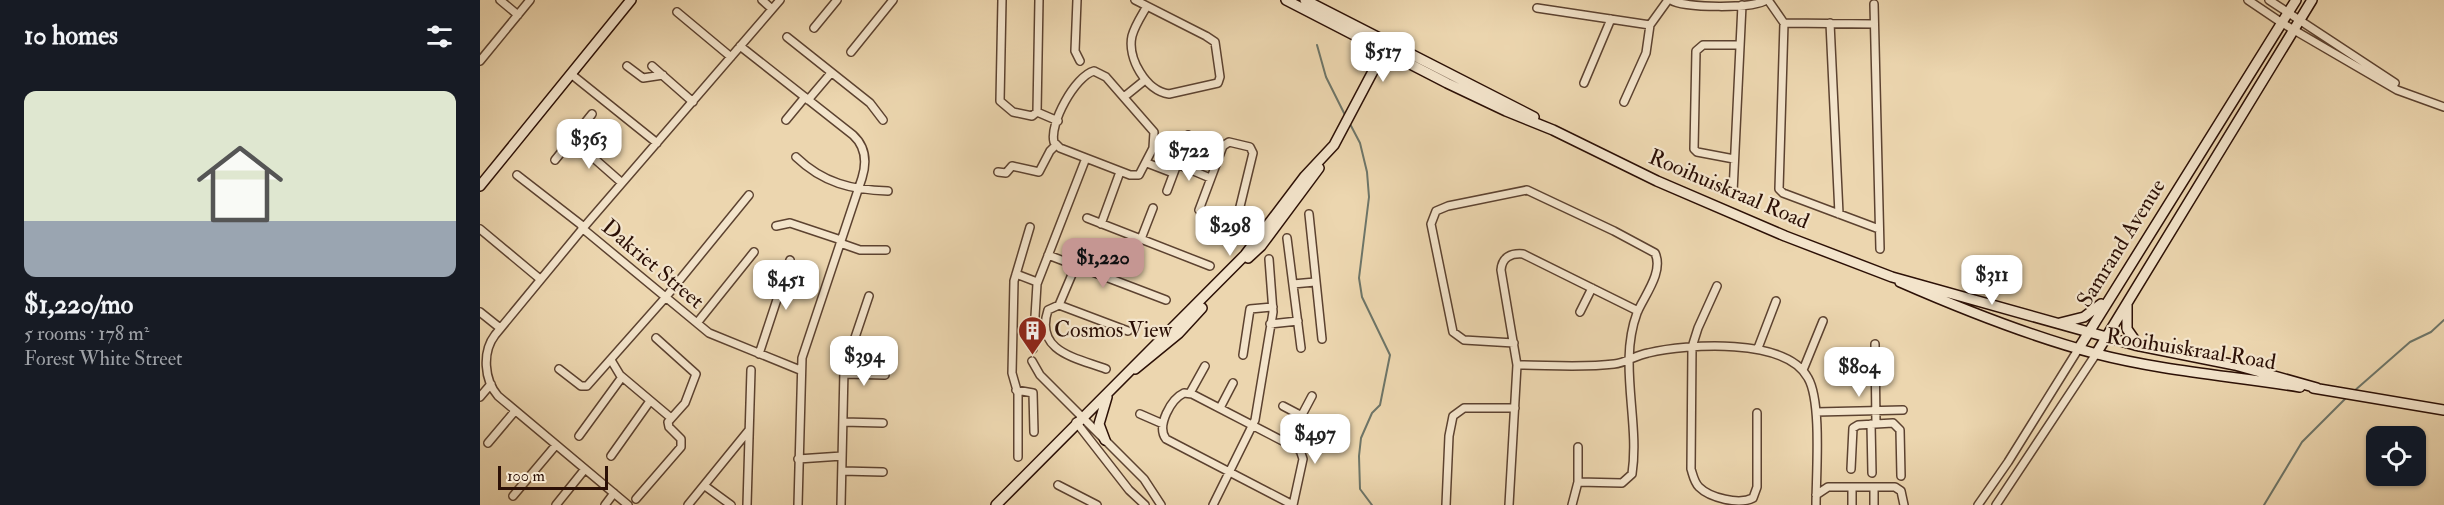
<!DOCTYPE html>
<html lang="en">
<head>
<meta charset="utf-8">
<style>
  :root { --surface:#171b24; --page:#242831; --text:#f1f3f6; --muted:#9ea1a6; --line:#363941; --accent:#c59692 }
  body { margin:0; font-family:"IM FELL Double Pica",serif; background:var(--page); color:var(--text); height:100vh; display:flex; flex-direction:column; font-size:22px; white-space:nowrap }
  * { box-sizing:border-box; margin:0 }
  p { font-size:20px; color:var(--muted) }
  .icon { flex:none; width:33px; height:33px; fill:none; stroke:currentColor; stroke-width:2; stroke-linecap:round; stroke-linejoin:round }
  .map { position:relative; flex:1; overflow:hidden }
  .side { display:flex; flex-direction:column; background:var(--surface); width:480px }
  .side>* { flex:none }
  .controls { position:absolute; left:1886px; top:426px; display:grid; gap:12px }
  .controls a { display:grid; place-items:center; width:60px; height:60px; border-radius:12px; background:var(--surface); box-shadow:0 2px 4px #0004; font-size:30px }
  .scale { position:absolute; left:18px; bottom:15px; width:110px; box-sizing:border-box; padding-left:6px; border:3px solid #2c1006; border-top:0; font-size:16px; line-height:21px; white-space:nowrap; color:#2c1006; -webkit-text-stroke:4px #f3e4cb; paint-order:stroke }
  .price { position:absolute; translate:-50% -51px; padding:0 14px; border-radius:12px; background:#fff; color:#222; font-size:20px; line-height:39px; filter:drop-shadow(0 2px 3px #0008) }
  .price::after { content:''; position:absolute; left:50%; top:36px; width:18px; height:14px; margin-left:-9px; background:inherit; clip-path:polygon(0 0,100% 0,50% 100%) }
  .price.active { background:var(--accent); color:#111 }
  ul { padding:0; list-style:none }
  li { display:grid; align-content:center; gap:12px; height:318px; padding:0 24px }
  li+li { border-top:2px solid var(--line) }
  li span { display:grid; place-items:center; height:186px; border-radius:12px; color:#555 }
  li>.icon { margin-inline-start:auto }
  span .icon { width:108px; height:108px; fill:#fffc; stroke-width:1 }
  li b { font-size:26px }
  h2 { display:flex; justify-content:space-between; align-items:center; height:72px; padding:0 24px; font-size:26px }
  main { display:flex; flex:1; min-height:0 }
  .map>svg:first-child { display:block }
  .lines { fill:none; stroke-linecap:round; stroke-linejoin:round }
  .stream { stroke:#6d7568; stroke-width:2 }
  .street-casing { stroke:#5c4230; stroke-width:10 }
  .secondary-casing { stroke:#2c1006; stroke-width:12 }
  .street { stroke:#f3e4cb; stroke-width:7 }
  .secondary { stroke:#f3e4cb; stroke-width:9 }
  .labels { text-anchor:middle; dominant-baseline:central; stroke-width:4.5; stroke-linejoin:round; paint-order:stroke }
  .street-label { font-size:22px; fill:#2c1006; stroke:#f3e4cb }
  .poi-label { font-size:22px; fill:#2c1006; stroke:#f3e4cb; text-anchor:start }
</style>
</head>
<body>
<main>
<section class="side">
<h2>10 homes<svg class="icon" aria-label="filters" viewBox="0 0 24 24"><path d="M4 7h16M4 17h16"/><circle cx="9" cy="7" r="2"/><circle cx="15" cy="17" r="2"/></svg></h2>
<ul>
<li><span style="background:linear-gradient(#dfe7d0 70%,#9aa5b1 0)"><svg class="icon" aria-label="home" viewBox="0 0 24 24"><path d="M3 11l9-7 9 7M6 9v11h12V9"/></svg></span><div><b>$1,220/mo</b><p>5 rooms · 178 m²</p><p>Forest White Street</p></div></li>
</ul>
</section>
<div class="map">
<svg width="1964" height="505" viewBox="0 0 1964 505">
  <rect width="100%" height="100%" fill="#ecd6af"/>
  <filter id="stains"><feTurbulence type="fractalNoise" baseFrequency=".00333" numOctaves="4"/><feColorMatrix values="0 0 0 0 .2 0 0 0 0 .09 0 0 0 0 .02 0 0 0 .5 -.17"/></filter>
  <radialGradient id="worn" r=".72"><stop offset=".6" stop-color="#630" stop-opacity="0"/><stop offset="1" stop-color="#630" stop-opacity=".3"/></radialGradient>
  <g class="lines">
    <!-- stream -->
    <path class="stream" d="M 837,45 L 846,77 L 866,117
      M 869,122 L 880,143 L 887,172 L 889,197 L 879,278 L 882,297 L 910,355 L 900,405 L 892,413 L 881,438 L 879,456 L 880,489 L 892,505
      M 1873,392 L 1930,342 L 1951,332 L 1964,320
      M 1784,505 L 1822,442 L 1868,396"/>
    <defs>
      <path id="street" d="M 20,0 L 38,15
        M 282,0 L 292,9
        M 522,0 L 520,101 L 533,112 L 552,116 L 557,112 L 578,121
        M 597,0 L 595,51 L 600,61
        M 655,0 L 726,36 L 735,42 L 740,77 L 738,83 L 689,94 C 666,91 647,58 652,36 C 655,25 662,15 667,6
        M 1191,0 C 1203,8 1275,9 1286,0
        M 1288,0 L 1304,23 L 1394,24
        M 1768,0 L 1802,23 L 1917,90 L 1964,107
        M 1789,0 L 1915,83
        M 1394,4 L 1400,249
        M 1057,8 L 1170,25
        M 197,12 L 251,57
        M 1304,23 L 1299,189 L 1303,193 L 1399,229
        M 1350,23 L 1359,214
        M 334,28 L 357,0
        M 307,37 L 390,103 L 403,120
        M 260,46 L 373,135 C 386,147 387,162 382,178 L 322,358 L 318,505
        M 371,52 L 413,0
        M 0,61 L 50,0
        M 147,66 L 163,78 L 183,75
        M 172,66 L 213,102
        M 614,71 L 626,77 L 674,132 L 673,148 L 659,175 L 650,175 L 580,148 L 574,142 C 569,124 595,76 614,71 Z
        M 91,74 L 177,143
        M 1104,83 L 1131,19
        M 644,97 L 665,80
        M 328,100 L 351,73
        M 1144,102 L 1166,53 L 1170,25 L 1188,0
        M 557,112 L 559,0
        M 306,120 L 325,97
        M 92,139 L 142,183
        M 316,157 C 343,183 372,190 408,191
        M 1254,159 L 1217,152 L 1214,149 L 1216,51 L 1223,45 L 1259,45
        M 75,160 L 112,114
        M 667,163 L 693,173
        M 697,164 L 730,178
        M 518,172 L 526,173 L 532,166 L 559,172 L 570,151 L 576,145
        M 37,175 L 104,227
        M 687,191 L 708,135
        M 1253,192 L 1262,5
        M 719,210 L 743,146 L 749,142 L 770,147 L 773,153 L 756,223
        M 829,214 L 842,339
        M 607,218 L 730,266
        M 621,224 L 640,172
        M 296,226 L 310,223 L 361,240
        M 102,228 L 229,333 L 320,370
        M 0,229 L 60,279
        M 807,238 L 821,348
        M 661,239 L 673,208
        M 360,243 L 380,250 L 406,250
        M 568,255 L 686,300
        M 536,274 L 557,282
        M 813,284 L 835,282
        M 1237,286 L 1218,328 L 1212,347 L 1211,469 C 1213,475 1214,482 1219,487 C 1230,498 1259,505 1273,498 L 1277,487 L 1277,413
        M 579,305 L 596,265
        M 0,312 L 20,328
        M 1100,312 L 1112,288
        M 217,323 L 274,252
        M 790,324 L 818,321
        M 1034,343 L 984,340 L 973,332 L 951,224 L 956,211 L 968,206 L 1047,190 L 1134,231 L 1175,253 C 1184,272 1164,296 1157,313 C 1138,364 1160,421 1152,474 L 1142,483 L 1098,482
        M 1395,344 L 1396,424
        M 1278,348 L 1296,301
        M 553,349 L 557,284 L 606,158
        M 279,354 L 310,260
        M 763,355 L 770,309 L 793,307
        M 131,360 L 140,375 L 191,418
        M 552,361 L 560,375 L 664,479 L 681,505
        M 1037,365 C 1069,365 1102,368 1134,364 C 1146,363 1156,355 1168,353 C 1207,344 1306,337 1328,378 C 1342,402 1336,475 1336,505
        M 79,369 L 101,386 L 107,386 L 185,298 L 269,195
        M 626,369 C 597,358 554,352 568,310 L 579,305 L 648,331
        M 1323,370 L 1343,321
        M 364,374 L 405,375
        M 536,390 L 553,393 L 554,432
        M 704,393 L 712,394 L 820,450 L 823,459 L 813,505 L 686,439 C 676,426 691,399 704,393 Z
        M 710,393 L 725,366
        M 0,397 L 11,384
        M 803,406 L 822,416
        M 740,408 L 753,383
        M 1336,412 L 1423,410
        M 660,414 L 683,424
        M 363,422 L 403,423
        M 596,422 L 649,490 L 665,505
        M 1391,424 L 1392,473
        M 99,436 L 142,377
        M 8,443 L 35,411
        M 807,443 L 832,396
        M 131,456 L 170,401
        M 538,457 L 538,394 L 532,373 L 534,281 L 550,227
        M 318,459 L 362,456
        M 1371,469 L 1373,428 L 1378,425 L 1413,423 L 1420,430 L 1421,476
        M 362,471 L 403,472
        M 578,485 L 617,505
        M 225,486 L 251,505
        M 1372,487 L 1372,505
        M 1394,487 L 1394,505
        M 1336,495 L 1348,487 L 1415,487 L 1421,491 L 1424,505
        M 33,496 L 76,445
        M 156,499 L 201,447 L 201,439 L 189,427 L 188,422 L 205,403 L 216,374 L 176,338
        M 76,505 L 105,469
        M 125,505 L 134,493
        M 148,505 L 18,396 C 4,380 2,352 15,335 L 104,227 L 300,0
        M 208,505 L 269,430
        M 267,505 L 271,370
        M 361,505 L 364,370 L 389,296
        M 733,505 L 775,420 L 793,312 L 789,259
        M 966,505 L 969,436 L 973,416 L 984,408 L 1035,408
        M 1029,505 L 1037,365 L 1021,270 C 1022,257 1031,253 1043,254 L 1158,311
        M 1092,505 L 1098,482 L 1098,447
        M 1498,505 L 1528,462 L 1599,348
        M 1516,505 L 1616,354"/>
      <path id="secondary" d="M 806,0 L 967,83 L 1026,111 L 1073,130 L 1177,181 L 1305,236 L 1412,277 L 1655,345 L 1755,365 L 1837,388
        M 825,0 L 1054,117
        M 0,186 L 151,0
        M 768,258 L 781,246 L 839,168
        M 1420,282 C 1484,310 1549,336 1617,354 C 1683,371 1753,376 1820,387
        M 1647,305 L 1647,329 L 1659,346
        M 1580,323 L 1604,317 L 1621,304
        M 1599,348 L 1816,0
        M 1616,354 L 1832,0
        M 655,369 L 699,333 L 722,308
        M 1833,388 L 1964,410
        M 625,440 L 619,424 L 627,397
        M 516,505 L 765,255 L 825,176 L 854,145 L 909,41"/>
    </defs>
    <!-- street casing -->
    <use href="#street" class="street-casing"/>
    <!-- secondary casing -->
    <use href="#secondary" class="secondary-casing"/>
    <!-- street -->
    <use href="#street" class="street"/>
    <!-- secondary -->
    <use href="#secondary" class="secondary"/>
  </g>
  <!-- icons -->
  <defs>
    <symbol id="building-pin" viewBox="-11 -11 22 30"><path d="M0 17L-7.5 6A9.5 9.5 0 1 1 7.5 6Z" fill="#8f2418" stroke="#f3e4cb"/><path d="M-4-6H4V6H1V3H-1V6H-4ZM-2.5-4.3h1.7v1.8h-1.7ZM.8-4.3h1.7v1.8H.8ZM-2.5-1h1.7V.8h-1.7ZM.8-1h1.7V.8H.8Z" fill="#fff"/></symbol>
  </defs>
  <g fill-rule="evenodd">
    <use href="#building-pin" x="536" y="314" width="33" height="45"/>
  </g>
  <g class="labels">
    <!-- street labels -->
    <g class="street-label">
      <text transform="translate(1249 189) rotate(23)">Rooihuiskraal Road</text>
      <text transform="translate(1641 243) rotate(-58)">Samrand Avenue</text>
      <text transform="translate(173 264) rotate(40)">Dakriet Street</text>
      <text transform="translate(1711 349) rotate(9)">Rooihuiskraal Road</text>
    </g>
    <!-- poi labels -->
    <g class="poi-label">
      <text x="574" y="330">Cosmos View</text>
    </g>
  </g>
  <rect width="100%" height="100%" filter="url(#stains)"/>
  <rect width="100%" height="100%" fill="url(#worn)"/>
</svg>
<div class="controls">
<a><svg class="icon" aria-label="locate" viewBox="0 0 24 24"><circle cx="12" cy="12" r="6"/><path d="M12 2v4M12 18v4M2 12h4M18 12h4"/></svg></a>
</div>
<div class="scale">100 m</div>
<b class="price" style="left:903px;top:83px">$517</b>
<b class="price" style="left:109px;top:170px">$363</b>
<b class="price" style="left:709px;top:182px">$722</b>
<b class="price" style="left:750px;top:257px">$298</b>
<b class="price active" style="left:623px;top:289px">$1,220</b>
<b class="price" style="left:1512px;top:306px">$311</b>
<b class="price" style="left:306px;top:311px">$451</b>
<b class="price" style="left:384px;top:387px">$394</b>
<b class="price" style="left:1379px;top:398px">$804</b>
<b class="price" style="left:835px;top:465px">$497</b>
</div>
</main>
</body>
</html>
